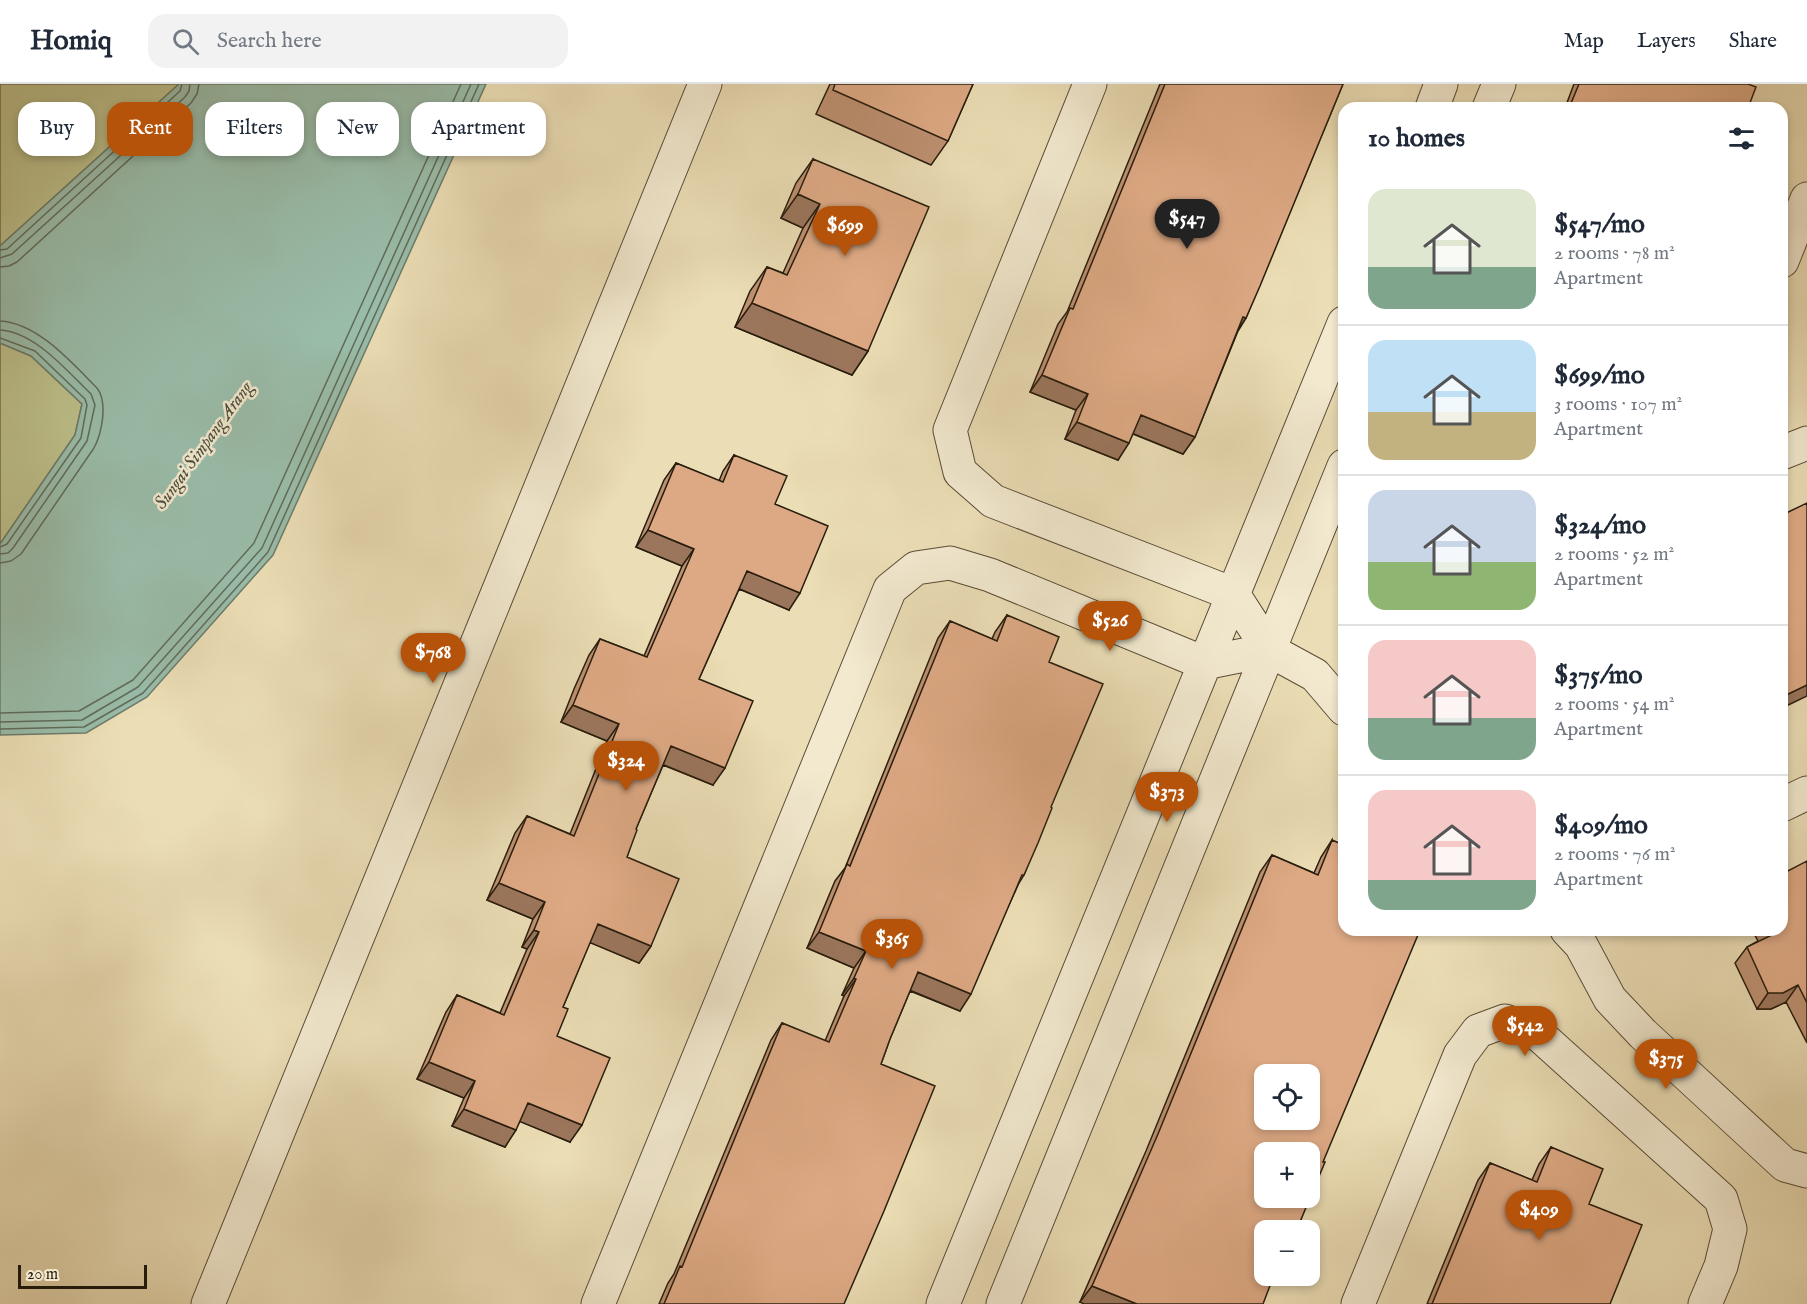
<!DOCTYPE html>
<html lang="en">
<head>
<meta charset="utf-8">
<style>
  :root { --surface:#fff; --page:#f2f2f3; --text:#1f2937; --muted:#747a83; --line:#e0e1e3; --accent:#b45309 }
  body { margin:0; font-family:"IM FELL English",serif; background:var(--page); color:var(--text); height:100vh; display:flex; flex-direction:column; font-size:22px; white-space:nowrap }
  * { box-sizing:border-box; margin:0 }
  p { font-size:20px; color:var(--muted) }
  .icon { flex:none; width:33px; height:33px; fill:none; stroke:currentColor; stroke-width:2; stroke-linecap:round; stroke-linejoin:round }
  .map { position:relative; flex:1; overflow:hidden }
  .side { position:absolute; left:1338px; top:18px; width:450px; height:834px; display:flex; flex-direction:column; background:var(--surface); border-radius:18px; box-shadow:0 3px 9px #0003 }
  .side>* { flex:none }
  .top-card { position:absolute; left:18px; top:18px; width:570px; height:54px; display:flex; gap:12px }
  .buttons { position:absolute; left:1254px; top:980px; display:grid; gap:12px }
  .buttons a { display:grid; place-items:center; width:66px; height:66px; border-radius:12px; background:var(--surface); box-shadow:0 3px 9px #0003; font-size:30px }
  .scale { position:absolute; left:18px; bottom:15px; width:129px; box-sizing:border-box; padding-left:6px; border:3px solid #281d0d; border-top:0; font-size:16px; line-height:21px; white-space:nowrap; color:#281d0d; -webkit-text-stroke:4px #f2e9cf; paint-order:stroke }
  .price { position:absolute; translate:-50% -51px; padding:0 14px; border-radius:21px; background:var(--accent); color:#fff; font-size:20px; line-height:39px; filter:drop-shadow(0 2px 3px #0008) }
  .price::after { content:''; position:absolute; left:50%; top:36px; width:18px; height:14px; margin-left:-9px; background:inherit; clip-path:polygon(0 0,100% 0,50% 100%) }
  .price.on { background:#222; color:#fff }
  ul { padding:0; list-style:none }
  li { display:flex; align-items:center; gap:18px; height:150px; padding:0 30px }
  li+li { border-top:2px solid var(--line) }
  li span { display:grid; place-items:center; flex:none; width:168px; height:120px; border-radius:18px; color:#555 }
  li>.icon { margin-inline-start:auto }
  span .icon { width:72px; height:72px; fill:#fffc; stroke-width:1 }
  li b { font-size:26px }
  h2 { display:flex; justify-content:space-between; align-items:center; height:72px; padding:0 30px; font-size:26px }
  .tag { padding:0 21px; border-radius:18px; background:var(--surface); box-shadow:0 3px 9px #0003; font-size:21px; line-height:54px }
  .tag.on { background:var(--accent); color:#fff }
  header { display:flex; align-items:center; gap:36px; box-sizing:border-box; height:84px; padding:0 30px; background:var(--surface); border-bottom:2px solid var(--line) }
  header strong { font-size:28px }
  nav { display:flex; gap:33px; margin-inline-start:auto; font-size:21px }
  .search { width:420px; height:54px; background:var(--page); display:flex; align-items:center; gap:15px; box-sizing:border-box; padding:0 21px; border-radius:18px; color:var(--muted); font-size:22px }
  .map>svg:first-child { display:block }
  .green { fill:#bcbf8a; stroke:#726e4c; stroke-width:1.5 }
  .water { fill:#99bca9; stroke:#6c7c6b; stroke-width:1.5 }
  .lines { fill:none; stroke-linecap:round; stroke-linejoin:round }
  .shore { stroke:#606c5b; stroke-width:1.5 }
  .minor-casing { stroke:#594d37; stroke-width:35 }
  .minor { stroke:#f2e9cf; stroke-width:33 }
  .wall { fill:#be9172; stroke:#281d0d; stroke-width:1.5 }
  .shaded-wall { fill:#9b765c; stroke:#281d0d; stroke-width:1.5 }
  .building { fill:#dda984; stroke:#281d0d; stroke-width:1.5; fill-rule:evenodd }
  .labels { text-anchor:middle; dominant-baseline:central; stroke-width:5; stroke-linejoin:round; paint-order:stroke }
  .water-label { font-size:18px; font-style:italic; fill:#4a4d3c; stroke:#f2e9cf }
</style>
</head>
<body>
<header>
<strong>Homiq</strong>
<div class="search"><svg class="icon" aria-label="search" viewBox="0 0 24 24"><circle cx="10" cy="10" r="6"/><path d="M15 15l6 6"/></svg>Search here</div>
<nav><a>Map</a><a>Layers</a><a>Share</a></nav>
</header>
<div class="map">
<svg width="1807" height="1220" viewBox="0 0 1807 1220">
  <rect width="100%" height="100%" fill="#ebddb5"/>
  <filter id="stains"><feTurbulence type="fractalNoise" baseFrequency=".00333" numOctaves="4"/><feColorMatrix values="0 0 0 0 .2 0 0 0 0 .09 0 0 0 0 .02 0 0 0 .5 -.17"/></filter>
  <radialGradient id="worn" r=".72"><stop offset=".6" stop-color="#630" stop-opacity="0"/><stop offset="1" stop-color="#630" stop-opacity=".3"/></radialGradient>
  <!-- green -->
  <path class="green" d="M 0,0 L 179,0 L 0,162 Z
    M 0,259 L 31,272 L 82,320 L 75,351 L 0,460 Z"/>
  <!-- water -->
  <path class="water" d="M 179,0 L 486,0 L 273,471 L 147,613 L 86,649 L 0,651 L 0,460 L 75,351 L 82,320 L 31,272 L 0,259 L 0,162 Z"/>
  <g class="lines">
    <!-- shore -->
    <path class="shore" d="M 0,166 L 7,165 L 180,7 L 182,0
      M 0,174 L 12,170 L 185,13 L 189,7 L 190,0
      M 0,183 L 9,182 L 17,178 L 191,19 L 197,10 L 199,0
      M 0,237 C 38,239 72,279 97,304 C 108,318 102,349 94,364 L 21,470 L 11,477 L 0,479
      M 0,246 C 35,248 67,287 91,310 L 95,321 L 87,357 L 13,464 L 8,469 L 0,470
      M 0,254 L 35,267 L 85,315 L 87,321 L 81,354 L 7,460 L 0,463
      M 0,629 L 79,627 L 133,596 L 254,459 L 461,0
      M 0,638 L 82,636 L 138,603 L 262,464 L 471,0
      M 0,645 L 84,643 L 143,609 L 268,468 L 479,0"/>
    <defs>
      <path id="minor" d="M 1432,24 L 1441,0
        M 1489,24 L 1499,0
        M 1782,177 L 1807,115
        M 1782,369 L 1807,359
        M 1269,566 L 1315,591 L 1344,625
        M 1782,721 L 1807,709
        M 1567,846 L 1581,861 L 1610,915 L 1643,950 L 1785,1081 L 1807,1087
        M 208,1220 L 705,0
        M 598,1220 L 890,505 L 916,484 L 950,479 L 990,491 L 1204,579 L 1269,566 L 1233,510 L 993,417 L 960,388 L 950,346 L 1090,0
        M 943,1220 L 1344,239
        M 1003,1220 L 1344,382
        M 1358,1220 L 1460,971 L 1478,947 L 1505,937 L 1536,948 L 1721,1115 L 1730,1145 L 1721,1182 L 1705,1220"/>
    </defs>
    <!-- minor casing -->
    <use href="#minor" class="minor-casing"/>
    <!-- minor -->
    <use href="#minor" class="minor"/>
  </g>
  <!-- wall -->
  <path class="wall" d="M 830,0 L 973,0 L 948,57 L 931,81 L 816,30 Z
    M 1160,0 L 1343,0 L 1246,234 L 1238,247 L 1195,353 L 1183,370 L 1133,350 L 1118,376 L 1065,355 L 1076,326 L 1030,308 L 1058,240 L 1067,228 Z
    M 1574,0 L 1748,0 L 1748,24 L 1565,24 Z
    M 813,75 L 868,267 L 852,291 L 735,243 L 750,207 L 767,183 L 783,189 L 803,144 L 781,134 L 796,99 Z
    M 734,371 L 775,420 L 789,526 L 739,505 L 699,595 L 713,701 L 663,681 L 636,745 L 627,773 L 651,862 L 639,879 L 590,858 L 563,923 L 557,952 L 570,1058 L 520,1037 L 505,1063 L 452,1042 L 464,1014 L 417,995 L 446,928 L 457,911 L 500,929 L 527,865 L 522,863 L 533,835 L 487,816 L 515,749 L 527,732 L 570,750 L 607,657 L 561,638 L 574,605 L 589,571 L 600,555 L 644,572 L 682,482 L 636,463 L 664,396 L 676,379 L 719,397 L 723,387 Z
    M 1007,531 L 1049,578 L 1051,723 L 1024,791 L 1019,799 L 960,927 L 910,907 L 890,955 L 881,980 L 844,1220 L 659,1220 L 668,1199 L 674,1190 L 771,956 L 782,939 L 825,957 L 844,912 L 842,911 L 854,884 L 807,864 L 835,797 L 845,784 L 938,554 L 950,537 L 992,555 L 995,548 Z
    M 1332,756 L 1323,1078 L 1297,1145 L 1296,1146 L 1264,1146 L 1080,1218 L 1146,1067 L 1260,788 L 1272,771 L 1314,789 L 1321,773 Z
    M 1807,777 L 1807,959 L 1786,918 L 1771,925 L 1757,925 L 1735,879 L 1747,863 L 1758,857 L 1752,846 L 1782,846 Z
    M 1551,1063 L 1589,1120 L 1610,1220 L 1427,1220 L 1478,1096 L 1490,1079 L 1532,1096 L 1539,1080 Z"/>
  <!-- shaded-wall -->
  <path class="shaded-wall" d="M 798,110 L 820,120 L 803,144 L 781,134 Z
    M 752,219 L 868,267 L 852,291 L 735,243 Z
    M 1243,233 L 1246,234 L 1235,251 Z
    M 1042,291 L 1088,310 L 1076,326 L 1030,308 Z
    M 1141,331 L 1195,353 L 1183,370 L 1129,348 Z
    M 1077,338 L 1129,359 L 1118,376 L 1065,355 Z
    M 648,446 L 694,465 L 682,482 L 636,463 Z
    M 747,487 L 800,509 L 789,526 L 735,503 Z
    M 1807,601 L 1807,612 L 1782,624 L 1782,616 L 1786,611 Z
    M 573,621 L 619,640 L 607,657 L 561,638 Z
    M 671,662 L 725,684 L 713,701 L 659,679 Z
    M 499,799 L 545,818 L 533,835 L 487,816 Z
    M 598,840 L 651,862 L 639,879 L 586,857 Z
    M 534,846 L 539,848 L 527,865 L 522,863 Z
    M 819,848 L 866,867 L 854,884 L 807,864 Z
    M 918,888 L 971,910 L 960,927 L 907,905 Z
    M 854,894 L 856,895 L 844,912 L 842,911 Z
    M 1798,901 L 1786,918 L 1771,925 L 1757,925 L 1768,909 Z
    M 429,978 L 475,997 L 464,1014 L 417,995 Z
    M 528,1019 L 582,1041 L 570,1058 L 516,1036 Z
    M 464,1025 L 516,1046 L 505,1063 L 452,1042 Z
    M 1092,1202 L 1137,1220 L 1084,1220 L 1080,1218 Z"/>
  <!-- building -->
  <path class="building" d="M 835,0 L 973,0 L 948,57 L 833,6 Z
    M 1165,0 L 1343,0 L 1260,202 L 1246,234 L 1243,233 L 1195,353 L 1141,331 L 1129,359 L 1077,338 L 1088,310 L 1042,291 L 1070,224 L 1073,225 Z
    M 1579,0 L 1748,0 L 1756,3 L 1748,24 L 1569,24 Z
    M 813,75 L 929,123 L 868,267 L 752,219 L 767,183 L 787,191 L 820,120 L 798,110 Z
    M 734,371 L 787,392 L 775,420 L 828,442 L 800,509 L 747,487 L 699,595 L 753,617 L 725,684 L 671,662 L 636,745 L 637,746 L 627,773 L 679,795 L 651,862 L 598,840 L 563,923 L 568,925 L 557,952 L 610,974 L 582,1041 L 528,1019 L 516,1046 L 464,1025 L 475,997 L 429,978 L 457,911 L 504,931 L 539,848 L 534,846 L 545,818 L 499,799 L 527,732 L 574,752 L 619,640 L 573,621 L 586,589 L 600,555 L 647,573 L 694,465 L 648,446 L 676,379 L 723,398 Z
    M 1807,419 L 1807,601 L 1786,611 L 1787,613 L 1782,616 L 1782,431 Z
    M 1007,531 L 1059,553 L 1049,578 L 1103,600 L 1051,723 L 1052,724 L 1038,759 L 1024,791 L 1022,791 L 971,910 L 918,888 L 890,955 L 881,980 L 935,1002 L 884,1127 L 844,1220 L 664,1220 L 680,1182 L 682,1183 L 782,939 L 829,958 L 856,895 L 854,894 L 866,867 L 819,848 L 847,780 L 850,782 L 950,537 L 997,557 Z
    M 1332,756 L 1344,761 L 1344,846 L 1420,846 L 1323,1078 L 1325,1078 L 1297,1145 L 1294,1144 L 1293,1146 L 1264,1146 L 1264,1191 L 1274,1191 L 1263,1220 L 1137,1220 L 1092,1202 L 1158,1050 L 1272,771 L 1318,791 ZM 1264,990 L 1310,990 L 1310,1035 L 1264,1035 ZM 1264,1068 L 1310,1068 L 1310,1113 L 1264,1113 Z
    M 1807,777 L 1807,919 L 1798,901 L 1783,909 L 1768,909 L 1747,863 L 1774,850 L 1772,846 L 1782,846 L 1782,790 Z
    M 1551,1063 L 1603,1085 L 1589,1120 L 1642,1141 L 1610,1220 L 1432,1220 L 1490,1079 L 1537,1098 Z"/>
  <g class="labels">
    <!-- water labels -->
    <g class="water-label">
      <text transform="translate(204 362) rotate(-54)">Sungai Simpang Arang</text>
    </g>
  </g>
  <rect width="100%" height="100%" filter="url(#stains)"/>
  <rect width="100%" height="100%" fill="url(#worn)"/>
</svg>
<div class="buttons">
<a><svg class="icon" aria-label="locate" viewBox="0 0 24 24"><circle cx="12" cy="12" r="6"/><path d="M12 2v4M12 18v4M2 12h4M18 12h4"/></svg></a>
<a>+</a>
<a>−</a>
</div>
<div class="scale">20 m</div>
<b class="price on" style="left:1187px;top:166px">$547</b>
<b class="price" style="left:845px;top:173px">$699</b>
<b class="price" style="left:1110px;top:568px">$526</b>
<b class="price" style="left:433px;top:600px">$768</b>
<b class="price" style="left:626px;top:708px">$324</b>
<b class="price" style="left:1167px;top:739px">$373</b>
<b class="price" style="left:892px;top:886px">$365</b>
<b class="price" style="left:1525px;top:973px">$542</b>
<b class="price" style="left:1666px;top:1006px">$375</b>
<b class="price" style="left:1539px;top:1157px">$409</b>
<div class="top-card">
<a class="tag">Buy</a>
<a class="tag on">Rent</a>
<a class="tag">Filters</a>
<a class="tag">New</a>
<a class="tag">Apartment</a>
</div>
<section class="side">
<h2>10 homes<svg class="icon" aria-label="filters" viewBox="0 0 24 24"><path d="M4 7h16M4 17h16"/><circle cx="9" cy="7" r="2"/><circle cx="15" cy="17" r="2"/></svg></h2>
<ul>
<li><span style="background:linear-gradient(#dfe7d0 65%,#7fa58c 0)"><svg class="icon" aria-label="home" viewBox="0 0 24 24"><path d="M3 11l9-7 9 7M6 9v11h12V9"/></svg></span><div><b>$547/mo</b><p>2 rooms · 78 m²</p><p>Apartment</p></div></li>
<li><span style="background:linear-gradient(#bfe0f5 60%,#c2b280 0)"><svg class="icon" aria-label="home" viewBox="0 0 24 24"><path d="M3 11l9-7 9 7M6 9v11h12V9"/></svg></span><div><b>$699/mo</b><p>3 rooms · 107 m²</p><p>Apartment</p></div></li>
<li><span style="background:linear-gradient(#c9d6e8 60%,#8fb573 0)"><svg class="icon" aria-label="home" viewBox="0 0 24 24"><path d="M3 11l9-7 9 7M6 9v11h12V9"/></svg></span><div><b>$324/mo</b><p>2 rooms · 52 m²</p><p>Apartment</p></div></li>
<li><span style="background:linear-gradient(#f6c9c9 65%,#7fa58c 0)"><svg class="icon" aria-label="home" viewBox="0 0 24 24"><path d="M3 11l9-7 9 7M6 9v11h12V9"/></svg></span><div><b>$375/mo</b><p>2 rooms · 54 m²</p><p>Apartment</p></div></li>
<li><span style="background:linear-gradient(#f6c9c9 75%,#7fa58c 0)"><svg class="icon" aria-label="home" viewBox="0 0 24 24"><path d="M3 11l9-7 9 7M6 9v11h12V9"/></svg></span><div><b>$409/mo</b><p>2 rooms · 76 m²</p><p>Apartment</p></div></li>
</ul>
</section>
</div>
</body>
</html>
